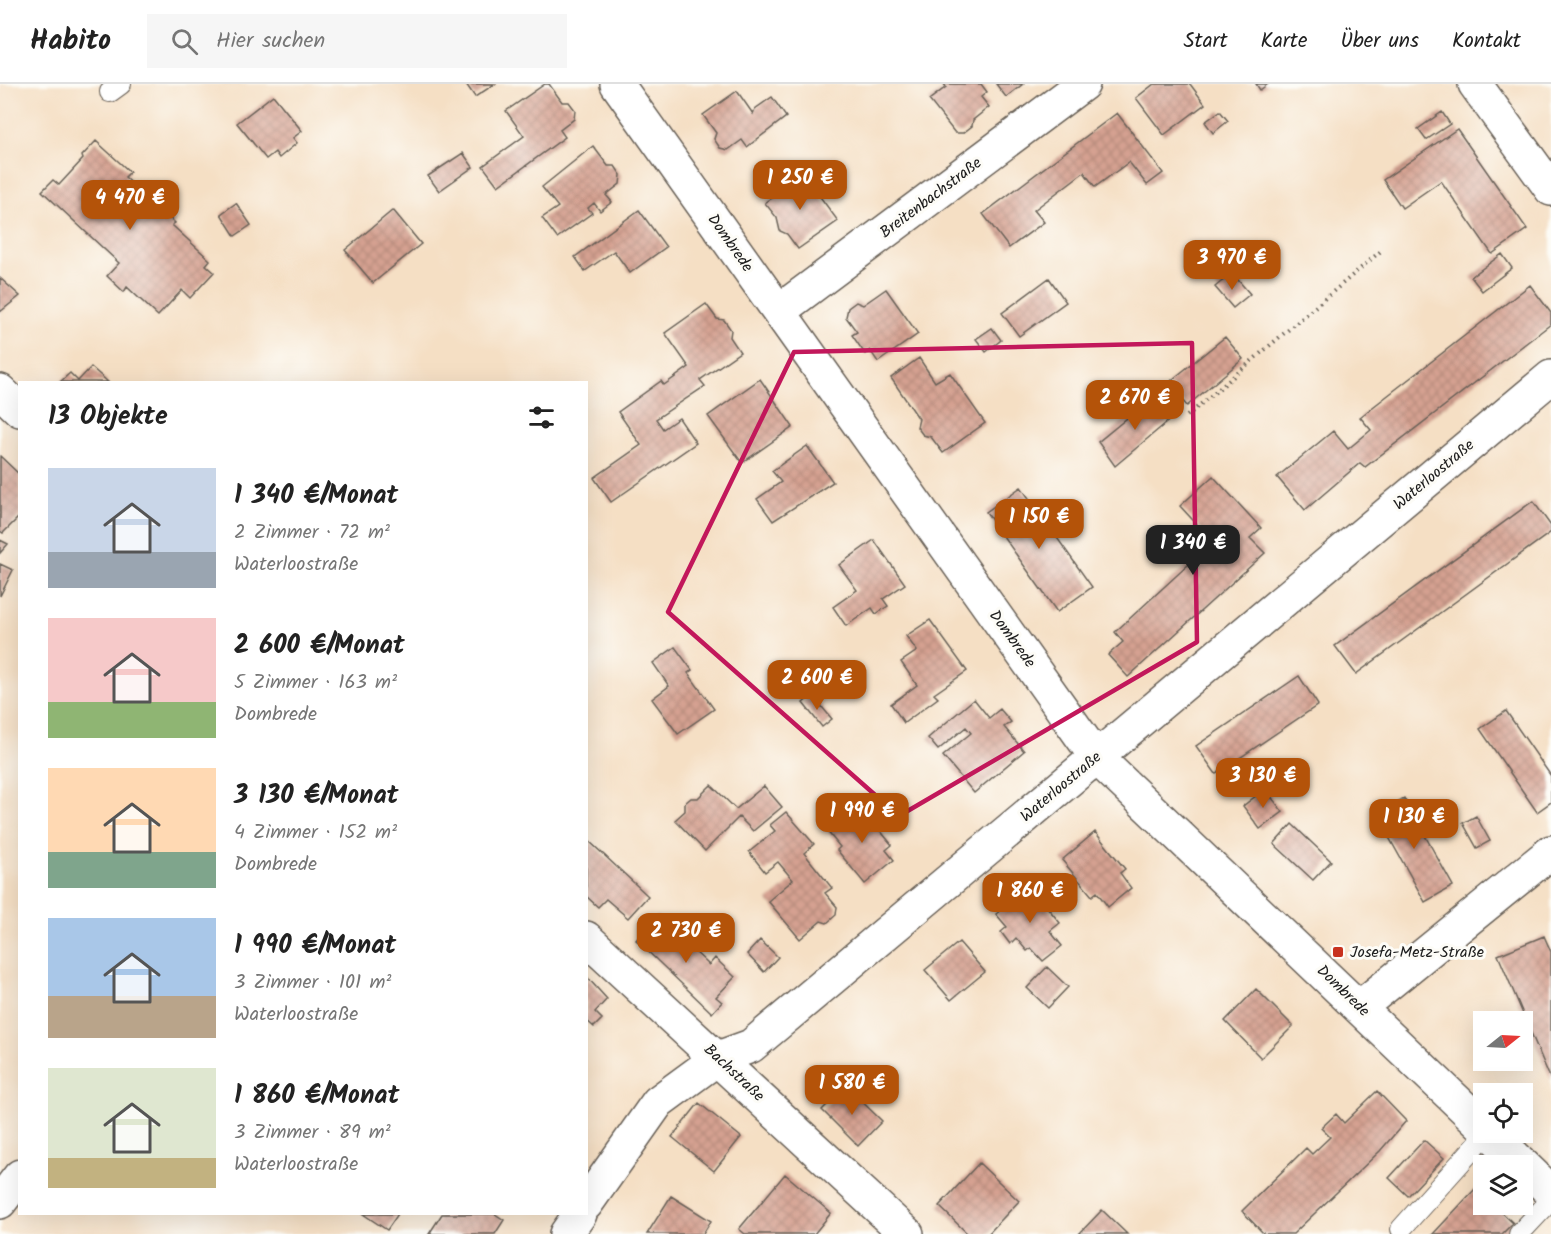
<!DOCTYPE html>
<html lang="de">
<head>
<meta charset="utf-8">
<style>
  :root { --surface:#fff; --page:#f6f6f6; --text:#222; --muted:#767676; --line:#e0e0e0; --accent:#b45309 }
  body { margin:0; font-family:Kalam,sans-serif; background:var(--page); color:var(--text); height:100vh; display:flex; flex-direction:column; font-size:22px; white-space:nowrap }
  * { box-sizing:border-box; margin:0 }
  p { font-size:20px; color:var(--muted) }
  .icon { flex:none; width:33px; height:33px; fill:none; stroke:currentColor; stroke-width:2; stroke-linecap:round; stroke-linejoin:round }
  .map { position:relative; flex:1; overflow:hidden }
  .side { position:absolute; left:18px; top:297px; width:570px; height:834px; display:flex; flex-direction:column; background:var(--surface); border-radius:0px; box-shadow:0 6px 24px #0002 }
  .side>* { flex:none }
  .needle { width:39px; rotate:72deg }
  .buttons { position:absolute; left:1473px; top:927px; display:grid; gap:12px }
  .buttons a { display:grid; place-items:center; width:60px; height:60px; border-radius:0px; background:var(--surface); box-shadow:0 6px 24px #0002; font-size:30px }
  .price { position:absolute; translate:-50% -51px; padding:0 14px; border-radius:12px; background:var(--accent); color:#fff; font-size:20px; line-height:39px; filter:drop-shadow(0 2px 3px #0008) }
  .price::after { content:''; position:absolute; left:50%; top:36px; width:18px; height:14px; margin-left:-9px; background:inherit; clip-path:polygon(0 0,100% 0,50% 100%) }
  .price.active { background:#222; color:#fff }
  ul { padding:0; list-style:none }
  li { display:flex; align-items:center; gap:18px; height:150px; padding:0 30px }
  li span { display:grid; place-items:center; flex:none; width:168px; height:120px; border-radius:0px; color:#555 }
  li>.icon { margin-inline-start:auto }
  span .icon { width:72px; height:72px; fill:#fffc; stroke-width:1 }
  li b { font-size:26px }
  h2 { display:flex; justify-content:space-between; align-items:center; height:72px; padding:0 30px; font-size:26px }
  header { display:flex; align-items:center; gap:36px; box-sizing:border-box; height:84px; padding:0 30px; background:var(--surface); border-bottom:2px solid var(--line) }
  header strong { font-size:28px }
  nav { display:flex; gap:33px; margin-inline-start:auto; font-size:21px }
  .search { width:420px; height:54px; background:var(--page); display:flex; align-items:center; gap:15px; box-sizing:border-box; padding:0 21px; border-radius:0px; color:var(--muted); font-size:22px }
  .map>svg:first-child { display:block }
  .building { fill:url(#building-cross-hatch) }
  .lines { fill:none; stroke-linecap:round; stroke-linejoin:round }
  .service-casing { stroke:#686057; stroke-width:22 }
  .minor-casing { stroke:#686057; stroke-width:36 }
  .path { stroke:#686057; stroke-width:4; stroke-dasharray:1.5 4.5; stroke-linecap:butt }
  .service { stroke:#fff; stroke-width:20 }
  .minor { stroke:#fff; stroke-width:33 }
  .marked { fill:none; stroke:#c2185b; stroke-width:4.5; stroke-linejoin:round }
  .poi-dot { fill:#c8321e; stroke:#fdfcf7; stroke-width:2 }
  .labels { text-anchor:middle; dominant-baseline:central; stroke-width:6; stroke-linejoin:round; paint-order:stroke }
  .street-label { font-size:16px; fill:#1c1c1c; stroke:#fdfcf7 }
  .poi-label { font-size:16px; fill:#1c1c1c; stroke:#fdfcf7; text-anchor:start }
</style>
</head>
<body>
<header>
<strong>Habito</strong>
<div class="search"><svg class="icon" aria-label="search" viewBox="0 0 24 24"><circle cx="10" cy="10" r="6"/><path d="M15 15l6 6"/></svg>Hier suchen</div>
<nav><a>Start</a><a>Karte</a><a>Über uns</a><a>Kontakt</a></nav>
</header>
<div class="map">
<svg width="1551" height="1150" viewBox="0 0 1551 1150">
  <defs>
    <pattern id="building-cross-hatch" width="8" height="8" patternUnits="userSpaceOnUse" patternTransform="scale(1.5)"><rect width="8" height="8" fill="#d5a191"/><path d="M0 0l8 8M0 8l8-8" fill="none" stroke="#b68a7c"/></pattern>
  </defs>
  <rect width="100%" height="100%" fill="#fdfcf7"/>
  <filter id="ink" filterUnits="userSpaceOnUse"><feTurbulence type="fractalNoise" baseFrequency=".0167" numOctaves="2"/><feDisplacementMap in="SourceGraphic" scale="12" xChannelSelector="R" yChannelSelector="G"/><feConvolveMatrix kernelMatrix="1 2 1 2 8 2 1 2 1" color-interpolation-filters="sRGB"/></filter>
  <filter id="wash" filterUnits="userSpaceOnUse"><feTurbulence type="fractalNoise" baseFrequency=".008" numOctaves="4" result="noise"/><feDisplacementMap in="SourceGraphic" scale="24" xChannelSelector="R" yChannelSelector="G"/><feGaussianBlur stdDeviation="1.35" result="paint"/><feColorMatrix in="noise" values="0 0 0 0 0 0 0 0 0 0 0 0 0 0 0 0 0 1.4 0 .05"/><feComposite in="paint" operator="in"/></filter>
  <g filter="url(#wash)">
    <rect width="100%" height="100%" fill="#f5dfc4"/>
    <g id="blocks">
      <!-- building -->
      <path class="building" d="M 466,0 L 495,0 L 475,13 Z
        M 545,0 L 549,0 L 562,18 L 569,18 L 575,26 L 574,35 L 560,46 L 565,53 L 498,102 L 483,82 L 524,52 L 506,27 Z
        M 944,0 L 981,0 L 987,8 L 981,13 L 989,23 L 973,36 L 972,42 L 963,49 L 955,49 L 929,16 L 946,3 Z
        M 996,0 L 1023,0 L 1006,13 Z
        M 1154,0 L 1190,0 L 1205,20 L 1164,51 L 1136,14 Z
        M 1256,0 L 1268,0 L 1260,6 Z
        M 737,7 L 753,30 L 755,25 L 772,13 L 786,33 L 747,63 L 742,56 L 728,66 L 720,64 L 714,55 L 716,49 L 703,31 Z
        M 273,11 L 302,47 L 293,54 L 297,59 L 279,74 L 275,68 L 266,75 L 237,39 Z
        M 1220,27 L 1228,37 L 1213,49 L 1205,38 Z
        M 1442,28 L 1450,40 L 1426,56 L 1418,45 Z
        M 1117,29 L 1163,89 L 1147,101 L 1129,78 L 1095,103 L 1084,88 L 1034,126 L 1044,138 L 1009,164 L 983,130 Z
        M 1457,45 L 1527,145 L 1492,170 L 1441,97 L 1402,124 L 1383,96 Z
        M 96,57 L 130,88 L 125,93 L 175,139 L 172,141 L 210,176 L 206,181 L 214,188 L 190,214 L 182,206 L 158,232 L 127,203 L 124,208 L 107,192 L 119,179 L 42,107 L 53,96 L 59,101 L 83,75 L 82,72 Z
        M 593,62 L 608,82 L 615,82 L 621,91 L 620,100 L 606,111 L 612,118 L 600,127 L 594,119 L 588,124 L 592,129 L 557,154 L 542,134 L 558,123 L 542,103 Z
        M 463,69 L 473,83 L 439,107 L 428,92 Z
        M 788,89 L 795,98 L 804,91 L 838,137 L 798,165 L 787,150 L 780,147 L 777,134 L 765,119 L 782,107 L 776,98 Z
        M 236,119 L 251,141 L 235,152 L 221,130 Z
        M 393,126 L 421,160 L 373,199 L 345,166 Z
        M 639,126 L 666,163 L 630,189 L 614,167 L 585,187 L 575,173 Z
        M 1502,170 L 1512,184 L 1482,207 L 1471,193 Z
        M 1232,189 L 1250,210 L 1233,224 L 1215,203 Z
        M 0,194 L 20,212 L 0,228 Z
        M 1049,194 L 1066,218 L 1019,252 L 1002,229 Z
        M 1530,201 L 1551,229 L 1551,240 L 1365,383 L 1360,379 L 1305,426 L 1277,393 L 1333,347 L 1348,365 L 1371,346 L 1360,333 Z
        M 886,205 L 918,250 L 878,278 L 870,266 L 865,270 L 852,251 L 857,248 L 846,233 L 848,224 L 856,218 L 863,221 Z
        M 706,220 L 717,235 L 724,236 L 731,246 L 730,253 L 740,268 L 700,296 L 705,302 L 656,335 L 663,345 L 679,334 L 696,359 L 611,418 L 594,394 L 641,361 L 618,328 L 661,297 L 664,301 L 689,283 L 665,249 Z
        M 992,244 L 1001,256 L 986,268 L 976,255 Z
        M 1225,253 L 1243,275 L 1187,322 L 1168,299 Z
        M 919,274 L 935,298 L 950,289 L 985,339 L 943,369 L 931,353 L 923,351 L 917,343 L 919,335 L 891,294 Z
        M 91,283 L 108,298 L 60,298 L 70,289 L 78,297 Z
        M 760,295 L 793,343 L 742,379 L 708,332 Z
        M 1154,312 L 1172,334 L 1115,382 L 1098,358 Z
        M 807,362 L 833,398 L 773,437 L 757,415 L 781,398 L 772,387 Z
        M 0,372 L 20,391 L 20,432 L 3,449 L 0,447 Z
        M 1213,392 L 1261,444 L 1250,454 L 1265,469 L 1128,593 L 1108,571 L 1123,558 L 1115,548 L 1213,458 L 1180,422 Z
        M 1021,403 L 1092,503 L 1057,528 L 986,428 Z
        M 1533,417 L 1551,442 L 1551,448 L 1356,590 L 1335,562 Z
        M 0,456 L 8,460 L 0,469 Z
        M 874,456 L 905,500 L 883,515 L 888,522 L 876,530 L 872,524 L 846,542 L 833,523 L 857,506 L 839,481 Z
        M 0,480 L 13,486 L 0,512 Z
        M 930,536 L 967,587 L 934,610 L 938,614 L 904,639 L 891,620 L 917,601 L 901,578 L 917,567 L 906,552 Z
        M 675,563 L 692,586 L 688,589 L 714,625 L 678,650 L 652,615 L 669,602 L 653,579 Z
        M 1299,592 L 1318,621 L 1216,690 L 1196,662 Z
        M 812,611 L 832,635 L 822,643 L 803,619 Z
        M 974,615 L 989,634 L 1000,625 L 1011,638 L 1004,643 L 1024,667 L 974,709 L 943,672 L 971,649 L 966,643 L 938,666 L 928,654 Z
        M 1506,627 L 1551,692 L 1551,718 L 1537,728 L 1480,645 Z
        M 711,701 L 736,725 L 764,702 L 782,723 L 753,747 L 739,733 L 705,767 L 675,736 L 685,727 L 685,719 L 691,714 L 698,714 Z
        M 1265,705 L 1283,728 L 1260,745 L 1243,722 Z
        M 1404,714 L 1453,802 L 1425,818 L 1376,730 Z
        M 859,721 L 892,761 L 886,766 L 894,776 L 865,800 L 837,766 L 840,763 L 827,747 Z
        M 786,728 L 814,760 L 804,769 L 832,804 L 825,809 L 837,823 L 836,831 L 827,839 L 821,837 L 800,855 L 768,817 L 793,796 L 778,778 L 765,788 L 749,768 L 775,747 L 770,741 Z
        M 1476,732 L 1490,757 L 1477,764 L 1463,739 Z
        M 1292,740 L 1331,777 L 1313,796 L 1274,760 Z
        M 1095,748 L 1125,785 L 1120,789 L 1131,804 L 1108,823 L 1097,808 L 1092,812 L 1062,776 Z
        M 589,757 L 648,812 L 628,834 L 606,815 L 598,823 L 586,812 L 586,760 Z
        M 1030,802 L 1060,839 L 1050,847 L 1062,862 L 1043,877 L 1031,864 L 1027,867 L 1016,854 L 1010,860 L 1001,848 L 1007,843 L 996,830 Z
        M 657,832 L 709,881 L 715,874 L 735,893 L 716,913 L 722,918 L 712,929 L 636,856 Z
        M 1544,852 L 1551,868 L 1551,996 L 1498,871 Z
        M 760,856 L 778,873 L 764,888 L 747,870 Z
        M 959,858 L 985,888 L 951,916 L 925,886 Z
        M 1047,883 L 1068,903 L 1048,924 L 1027,904 Z
        M 586,892 L 607,915 L 595,928 L 602,935 L 594,943 L 586,936 Z
        M 1256,905 L 1293,942 L 1261,974 L 1225,937 Z
        M 846,1002 L 882,1037 L 858,1062 L 822,1026 Z
        M 1377,1007 L 1406,1037 L 1380,1067 L 1293,1150 L 1264,1150 L 1242,1127 L 1306,1064 L 1312,1070 L 1330,1053 L 1321,1044 L 1336,1030 L 1344,1039 Z
        M 699,1019 L 741,1053 L 714,1087 L 672,1053 Z
        M 1424,1056 L 1444,1074 L 1408,1112 L 1389,1094 Z
        M 979,1079 L 1019,1117 L 988,1150 L 968,1150 L 939,1122 Z
        M 785,1090 L 831,1129 L 814,1150 L 745,1150 L 739,1145 Z
        M 1476,1104 L 1484,1112 L 1484,1120 L 1493,1120 L 1513,1139 L 1502,1150 L 1433,1150 Z
        M 671,1112 L 711,1137 L 703,1150 L 647,1150 Z
        M 1102,1126 L 1127,1150 L 1079,1150 Z
        M 363,1130 L 398,1130 L 387,1146 Z
        M 442,1130 L 495,1130 L 504,1136 L 495,1150 L 429,1150 Z"/>
    </g>
  </g>
  <g filter="url(#ink)">
    <use href="#blocks" fill-opacity="0" stroke="#686057" stroke-width="1.5"/>
    <g class="lines">
      <defs>
        <path id="service" d="M 110,8 L 121,0
          M 1401,1145 L 1488,1048
          M 1519,1150 L 1551,1116"/>
        <path id="minor" d="M 617,0 L 1096,673 L 1484,1043
          M 1475,0 L 1551,105
          M 779,227 L 1083,0
          M 0,307 L 20,326
          M 586,854 L 907,1150
          M 1360,923 L 1551,768
          M 1489,1048 L 1551,1108
          M 0,1118 L 20,1092
          M 586,1120 L 658,1018 L 718,974 L 751,962 L 1551,293
          M 566,1150 L 580,1130"/>
      </defs>
      <!-- service casing -->
      <use href="#service" class="service-casing"/>
      <!-- minor casing -->
      <use href="#minor" class="minor-casing"/>
      <!-- path -->
      <path class="path" d="M 1187,332 L 1382,166"/>
      <!-- service -->
      <use href="#service" class="service"/>
      <!-- minor -->
      <use href="#minor" class="minor"/>
    </g>
  </g>
  <!-- marked area -->
  <path class="marked" d="M 1192,259 L 1197,558 L 899,732 L 668,528 L 794,268 Z"/>
  <!-- markers -->
  <rect class="poi-dot" x="1332" y="862" width="12" height="12" rx="3"/>
  <g class="labels">
    <!-- street labels -->
    <g class="street-label">
      <text transform="translate(931 114) rotate(-37)">Breitenbachstraße</text>
      <text transform="translate(730 159) rotate(55)">Dombrede</text>
      <text transform="translate(1434 391) rotate(-40)">Waterloostraße</text>
      <text transform="translate(1012 555) rotate(54)">Dombrede</text>
      <text transform="translate(1061 703) rotate(-40)">Waterloostraße</text>
      <text transform="translate(1343 907) rotate(44)">Dombrede</text>
      <text transform="translate(734 989) rotate(43)">Bachstraße</text>
    </g>
    <!-- poi labels -->
    <g class="poi-label">
      <text x="1350" y="868">Josefa-Metz-Straße</text>
    </g>
  </g>
</svg>
<div class="buttons">
<a><svg class="needle" viewBox="-14 -14 28 28"><path d="M0-13l5 13h-10z" fill="#e53935"/><path d="M0 13l5-13h-10z" fill="#767676"/></svg></a>
<a><svg class="icon" aria-label="locate" viewBox="0 0 24 24"><circle cx="12" cy="12" r="6"/><path d="M12 2v4M12 18v4M2 12h4M18 12h4"/></svg></a>
<a><svg class="icon" aria-label="layers" viewBox="0 0 24 24"><path d="M12 4l9 5-9 5-9-5zM3 14l9 5 9-5"/></svg></a>
</div>
<b class="price" style="left:800px;top:127px">1 250 €</b>
<b class="price" style="left:130px;top:147px">4 470 €</b>
<b class="price" style="left:1232px;top:207px">3 970 €</b>
<b class="price" style="left:1135px;top:347px">2 670 €</b>
<b class="price" style="left:1039px;top:466px">1 150 €</b>
<b class="price active" style="left:1193px;top:492px">1 340 €</b>
<b class="price" style="left:817px;top:627px">2 600 €</b>
<b class="price" style="left:1263px;top:725px">3 130 €</b>
<b class="price" style="left:862px;top:760px">1 990 €</b>
<b class="price" style="left:1414px;top:766px">1 130 €</b>
<b class="price" style="left:1030px;top:840px">1 860 €</b>
<b class="price" style="left:686px;top:880px">2 730 €</b>
<b class="price" style="left:852px;top:1032px">1 580 €</b>
<section class="side">
<h2>13 Objekte<svg class="icon" aria-label="filters" viewBox="0 0 24 24"><path d="M4 7h16M4 17h16"/><circle cx="9" cy="7" r="2"/><circle cx="15" cy="17" r="2"/></svg></h2>
<ul>
<li><span style="background:linear-gradient(#c9d6e8 70%,#9aa5b1 0)"><svg class="icon" aria-label="home" viewBox="0 0 24 24"><path d="M3 11l9-7 9 7M6 9v11h12V9"/></svg></span><div><b>1 340 €/Monat</b><p>2 Zimmer · 72 m²</p><p>Waterloostraße</p></div></li>
<li><span style="background:linear-gradient(#f6c9c9 70%,#8fb573 0)"><svg class="icon" aria-label="home" viewBox="0 0 24 24"><path d="M3 11l9-7 9 7M6 9v11h12V9"/></svg></span><div><b>2 600 €/Monat</b><p>5 Zimmer · 163 m²</p><p>Dombrede</p></div></li>
<li><span style="background:linear-gradient(#ffd9b3 70%,#7fa58c 0)"><svg class="icon" aria-label="home" viewBox="0 0 24 24"><path d="M3 11l9-7 9 7M6 9v11h12V9"/></svg></span><div><b>3 130 €/Monat</b><p>4 Zimmer · 152 m²</p><p>Dombrede</p></div></li>
<li><span style="background:linear-gradient(#a9c7e8 65%,#b9a48a 0)"><svg class="icon" aria-label="home" viewBox="0 0 24 24"><path d="M3 11l9-7 9 7M6 9v11h12V9"/></svg></span><div><b>1 990 €/Monat</b><p>3 Zimmer · 101 m²</p><p>Waterloostraße</p></div></li>
<li><span style="background:linear-gradient(#dfe7d0 75%,#c2b280 0)"><svg class="icon" aria-label="home" viewBox="0 0 24 24"><path d="M3 11l9-7 9 7M6 9v11h12V9"/></svg></span><div><b>1 860 €/Monat</b><p>3 Zimmer · 89 m²</p><p>Waterloostraße</p></div></li>
</ul>
</section>
</div>
</body>
</html>
